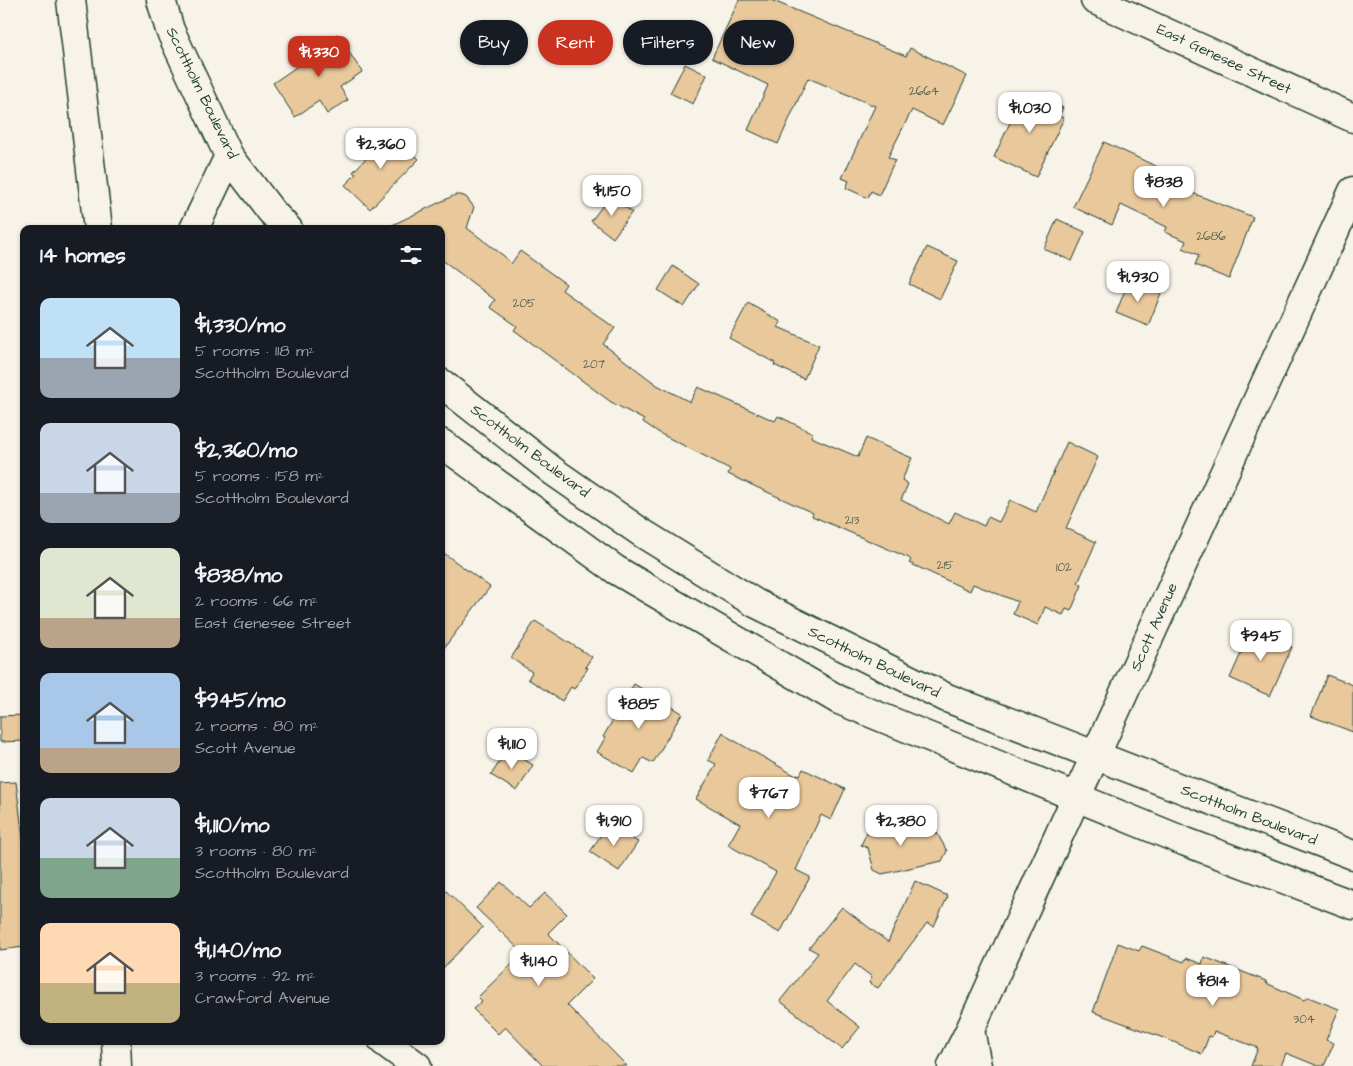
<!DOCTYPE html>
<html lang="en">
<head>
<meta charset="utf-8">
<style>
  :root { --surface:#171b24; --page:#242831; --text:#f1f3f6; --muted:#9ea1a6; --accent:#c8321e }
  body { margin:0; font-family:"Architects Daughter",sans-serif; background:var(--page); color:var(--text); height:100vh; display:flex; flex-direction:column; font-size:19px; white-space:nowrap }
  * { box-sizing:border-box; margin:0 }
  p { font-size:16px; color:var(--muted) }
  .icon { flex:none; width:28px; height:28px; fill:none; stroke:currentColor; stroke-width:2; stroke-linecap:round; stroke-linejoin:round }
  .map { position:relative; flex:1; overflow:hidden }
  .side { position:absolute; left:20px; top:225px; width:425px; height:820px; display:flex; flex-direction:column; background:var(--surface); border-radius:10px; box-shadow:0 1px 4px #0004 }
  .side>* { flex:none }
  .banner { position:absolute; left:460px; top:20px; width:475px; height:45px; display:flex; gap:10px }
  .price { position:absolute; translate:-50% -42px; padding:0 11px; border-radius:10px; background:#fff; color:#222; font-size:16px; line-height:32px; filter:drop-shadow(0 1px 2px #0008) }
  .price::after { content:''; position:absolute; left:50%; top:30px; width:15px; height:11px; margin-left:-8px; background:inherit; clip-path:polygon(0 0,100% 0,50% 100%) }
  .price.active { background:var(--accent); color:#fff }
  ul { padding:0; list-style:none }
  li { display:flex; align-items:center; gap:15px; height:125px; padding:0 20px }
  li span { display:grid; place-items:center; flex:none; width:140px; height:100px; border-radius:10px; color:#555 }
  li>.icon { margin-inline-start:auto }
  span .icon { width:60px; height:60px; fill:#fffc; stroke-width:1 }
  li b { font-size:21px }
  h2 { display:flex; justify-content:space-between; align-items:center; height:60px; padding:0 20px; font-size:21px }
  .chip { padding:0 18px; border-radius:22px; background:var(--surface); box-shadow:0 1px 4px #0004; font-size:18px; line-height:45px }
  .chip.active { background:var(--accent); color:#fff }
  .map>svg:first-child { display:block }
  .building { fill:#e9c89b; stroke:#1f3d34 }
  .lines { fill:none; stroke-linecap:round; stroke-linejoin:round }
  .minor-casing { stroke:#1f3d34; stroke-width:31 }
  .major-casing { stroke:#1f3d34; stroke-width:31 }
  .minor { stroke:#f7f3e8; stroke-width:28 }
  .major { stroke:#f7f3e8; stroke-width:28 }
  .labels { text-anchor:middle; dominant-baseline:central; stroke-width:4; stroke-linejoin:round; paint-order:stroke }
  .number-label { font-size:12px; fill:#52604e }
  .street-label { font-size:15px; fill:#1f3d34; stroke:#f7f3e8 }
</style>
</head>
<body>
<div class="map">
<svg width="1353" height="1066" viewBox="0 0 1353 1066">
  <rect width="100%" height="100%" fill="#f7f3e8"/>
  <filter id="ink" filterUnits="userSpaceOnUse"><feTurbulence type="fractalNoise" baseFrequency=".02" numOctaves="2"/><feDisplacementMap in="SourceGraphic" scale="10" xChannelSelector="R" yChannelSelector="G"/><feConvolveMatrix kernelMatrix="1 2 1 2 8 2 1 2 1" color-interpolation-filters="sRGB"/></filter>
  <g filter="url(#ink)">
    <!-- building -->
    <path class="building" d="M 739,0 L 771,0 L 906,56 L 910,48 L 967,76 L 943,125 L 912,110 L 888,157 L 895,160 L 879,195 L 871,191 L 868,198 L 846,188 L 849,181 L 842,178 L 875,106 L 808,78 L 778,144 L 748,130 L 768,85 L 712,58 Z
      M 337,34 L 362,72 L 340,87 L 348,100 L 327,114 L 319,101 L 295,117 L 273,83 L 312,56 L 309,51 Z
      M 685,64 L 707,75 L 693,104 L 670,93 Z
      M 1030,92 L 1063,108 L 1059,116 L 1064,118 L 1036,177 L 994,157 L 1021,99 L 1026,101 Z
      M 391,132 L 419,159 L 370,209 L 345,185 L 356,174 L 353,172 Z
      M 1104,142 L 1162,169 L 1157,179 L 1253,217 L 1229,279 L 1195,265 L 1199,255 L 1183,248 L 1186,241 L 1165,232 L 1167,227 L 1121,205 L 1112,225 L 1073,207 Z
      M 455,195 L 461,195 L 466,197 L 474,207 L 467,228 L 504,256 L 511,264 L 520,251 L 566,284 L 562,290 L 615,328 L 603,344 L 657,385 L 690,402 L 698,387 L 775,421 L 778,416 L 813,433 L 811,437 L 858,457 L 866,438 L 912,458 L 902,480 L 908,484 L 901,500 L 949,524 L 955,512 L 984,526 L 988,517 L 999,522 L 1010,500 L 1036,512 L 1067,442 L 1098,457 L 1066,528 L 1096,542 L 1078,583 L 1082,585 L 1071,611 L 1066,609 L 1063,615 L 1045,607 L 1038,625 L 1013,614 L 1018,602 L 973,584 L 970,591 L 909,563 L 911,560 L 909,558 L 812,516 L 813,513 L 728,474 L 730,469 L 661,434 L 643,422 L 644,420 L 611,402 L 514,330 L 517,326 L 490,307 L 495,300 L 441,259 L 441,229 L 384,229 Z
      M 610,196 L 632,212 L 613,238 L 591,221 Z
      M 1057,219 L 1085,232 L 1072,261 L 1044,249 Z
      M 927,247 L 958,261 L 940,299 L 909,284 Z
      M 673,266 L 699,284 L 684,307 L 658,290 Z
      M 1129,280 L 1161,293 L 1148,326 L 1116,313 Z
      M 748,303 L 781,322 L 778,327 L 819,345 L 804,379 L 774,365 L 775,363 L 729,338 Z
      M 441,551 L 490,587 L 441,652 Z
      M 535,621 L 592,657 L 585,667 L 588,668 L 574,689 L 571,687 L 562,701 L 528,679 L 532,672 L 511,658 Z
      M 1252,629 L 1292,647 L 1270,696 L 1230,678 Z
      M 1327,675 L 1353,685 L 1353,732 L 1311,716 Z
      M 634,684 L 682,713 L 653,763 L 643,758 L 634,773 L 597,752 L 605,738 L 603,737 Z
      M 24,715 L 24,741 L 0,742 L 0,716 Z
      M 723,732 L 728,737 L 796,776 L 797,774 L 800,775 L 803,769 L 845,789 L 831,820 L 821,815 L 796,870 L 810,877 L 780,933 L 751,917 L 776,872 L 728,845 L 740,824 L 696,799 L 716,764 L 708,760 Z
      M 508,749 L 533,765 L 517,791 L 491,775 Z
      M 16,782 L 24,846 L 24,947 L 0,950 L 0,783 Z
      M 874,817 L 901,828 L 903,825 L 927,835 L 937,833 L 947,851 L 942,861 L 882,874 L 874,870 L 868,848 L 861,845 Z
      M 608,824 L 638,842 L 619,871 L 590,852 Z
      M 915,881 L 948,896 L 934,926 L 927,923 L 878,988 L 869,983 L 872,977 L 855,964 L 827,1001 L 860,1027 L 842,1049 L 780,1001 L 818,953 L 809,948 L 842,907 L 888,942 Z
      M 501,882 L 529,908 L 545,893 L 567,914 L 548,933 L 593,979 L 567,1005 L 627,1066 L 543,1066 L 505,1027 L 498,1034 L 473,1009 L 482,1001 L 478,997 L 523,953 L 476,908 Z
      M 441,886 L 483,927 L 441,970 Z
      M 1118,943 L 1139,951 L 1142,946 L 1184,962 L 1186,958 L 1202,964 L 1204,957 L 1266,981 L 1266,983 L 1304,1000 L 1308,997 L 1339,1009 L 1326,1040 L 1334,1043 L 1324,1066 L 1318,1066 L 1286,1053 L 1281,1066 L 1251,1066 L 1258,1048 L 1214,1031 L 1212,1037 L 1209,1036 L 1202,1054 L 1169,1040 L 1093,1012 Z"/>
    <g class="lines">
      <defs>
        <path id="minor" d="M 71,0 L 98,229
          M 161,0 L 170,30 L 229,156 L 271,211 L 288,229
          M 194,229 L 229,156
          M 441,383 L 554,472 L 642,533 L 755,603 L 947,698 L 1353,855
          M 441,443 L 616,570 L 839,700 L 1186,842 L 1353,905
          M 116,1041 L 117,1066
          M 383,1041 L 417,1066
          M 952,1066 L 970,1030
          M 977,1066 L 970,1030 L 1353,191"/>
        <path id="major" d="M 1095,0 L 1353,118"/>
      </defs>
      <!-- minor casing -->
      <use href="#minor" class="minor-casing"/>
      <!-- major casing -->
      <use href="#major" class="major-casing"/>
      <!-- minor -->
      <use href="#minor" class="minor"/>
      <!-- major -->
      <use href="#major" class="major"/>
    </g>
  </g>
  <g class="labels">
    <!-- number labels -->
    <g class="number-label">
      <text x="924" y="91">2664</text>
      <text x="1211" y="236">2686</text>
      <text x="524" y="303">205</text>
      <text x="594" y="364">207</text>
      <text x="852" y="520">213</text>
      <text x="945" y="565">215</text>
      <text x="1064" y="567">102</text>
      <text x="1304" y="1019">304</text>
    </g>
    <!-- street labels -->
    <g class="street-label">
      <text transform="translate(1224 59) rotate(25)">East Genesee Street</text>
      <text transform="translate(202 93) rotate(64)">Scottholm Boulevard</text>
      <text transform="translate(530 451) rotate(37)">Scottholm Boulevard</text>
      <text transform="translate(1154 627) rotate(-66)">Scott Avenue</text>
      <text transform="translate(874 662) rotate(26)">Scottholm Boulevard</text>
      <text transform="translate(1249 815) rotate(21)">Scottholm Boulevard</text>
    </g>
  </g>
</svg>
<b class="price active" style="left:319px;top:78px">$1,330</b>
<b class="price" style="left:1030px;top:134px">$1,030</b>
<b class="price" style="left:381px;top:170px">$2,360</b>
<b class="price" style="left:1164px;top:208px">$838</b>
<b class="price" style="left:612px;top:217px">$1,150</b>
<b class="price" style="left:1138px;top:303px">$1,930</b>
<b class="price" style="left:1261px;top:662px">$945</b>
<b class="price" style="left:639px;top:730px">$885</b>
<b class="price" style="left:512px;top:770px">$1,110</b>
<b class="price" style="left:769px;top:819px">$767</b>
<b class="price" style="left:614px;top:847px">$1,910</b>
<b class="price" style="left:901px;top:847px">$2,380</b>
<b class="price" style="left:539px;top:987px">$1,140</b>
<b class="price" style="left:1213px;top:1007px">$814</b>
<div class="banner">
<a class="chip">Buy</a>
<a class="chip active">Rent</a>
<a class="chip">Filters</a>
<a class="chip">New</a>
</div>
<section class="side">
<h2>14 homes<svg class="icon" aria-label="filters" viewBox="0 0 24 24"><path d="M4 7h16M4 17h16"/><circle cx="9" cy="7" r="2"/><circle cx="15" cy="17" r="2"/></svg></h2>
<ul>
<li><span style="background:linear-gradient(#bfe0f5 60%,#9aa5b1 0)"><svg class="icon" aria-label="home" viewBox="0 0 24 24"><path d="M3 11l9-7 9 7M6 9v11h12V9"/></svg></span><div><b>$1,330/mo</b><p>5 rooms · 118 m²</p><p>Scottholm Boulevard</p></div></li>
<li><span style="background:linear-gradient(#c9d6e8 70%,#9aa5b1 0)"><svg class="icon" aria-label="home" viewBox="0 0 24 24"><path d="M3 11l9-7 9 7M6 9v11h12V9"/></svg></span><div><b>$2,360/mo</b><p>5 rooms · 158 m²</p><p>Scottholm Boulevard</p></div></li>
<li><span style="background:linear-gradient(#dfe7d0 70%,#b9a48a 0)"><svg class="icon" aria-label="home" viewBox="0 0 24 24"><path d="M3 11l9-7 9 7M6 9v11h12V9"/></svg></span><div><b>$838/mo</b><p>2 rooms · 66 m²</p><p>East Genesee Street</p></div></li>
<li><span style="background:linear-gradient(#a9c7e8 75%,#b9a48a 0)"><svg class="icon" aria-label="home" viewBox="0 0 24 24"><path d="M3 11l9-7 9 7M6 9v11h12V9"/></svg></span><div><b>$945/mo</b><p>2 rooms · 80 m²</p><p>Scott Avenue</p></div></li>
<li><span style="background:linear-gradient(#c9d6e8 60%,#7fa58c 0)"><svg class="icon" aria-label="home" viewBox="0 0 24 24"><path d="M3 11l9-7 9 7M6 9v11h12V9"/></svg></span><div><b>$1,110/mo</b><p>3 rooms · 80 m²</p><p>Scottholm Boulevard</p></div></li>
<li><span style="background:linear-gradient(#ffd9b3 60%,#c2b280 0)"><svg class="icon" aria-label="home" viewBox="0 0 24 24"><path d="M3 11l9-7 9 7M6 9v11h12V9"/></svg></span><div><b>$1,140/mo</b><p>3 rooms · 92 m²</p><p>Crawford Avenue</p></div></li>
</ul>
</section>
</div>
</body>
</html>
